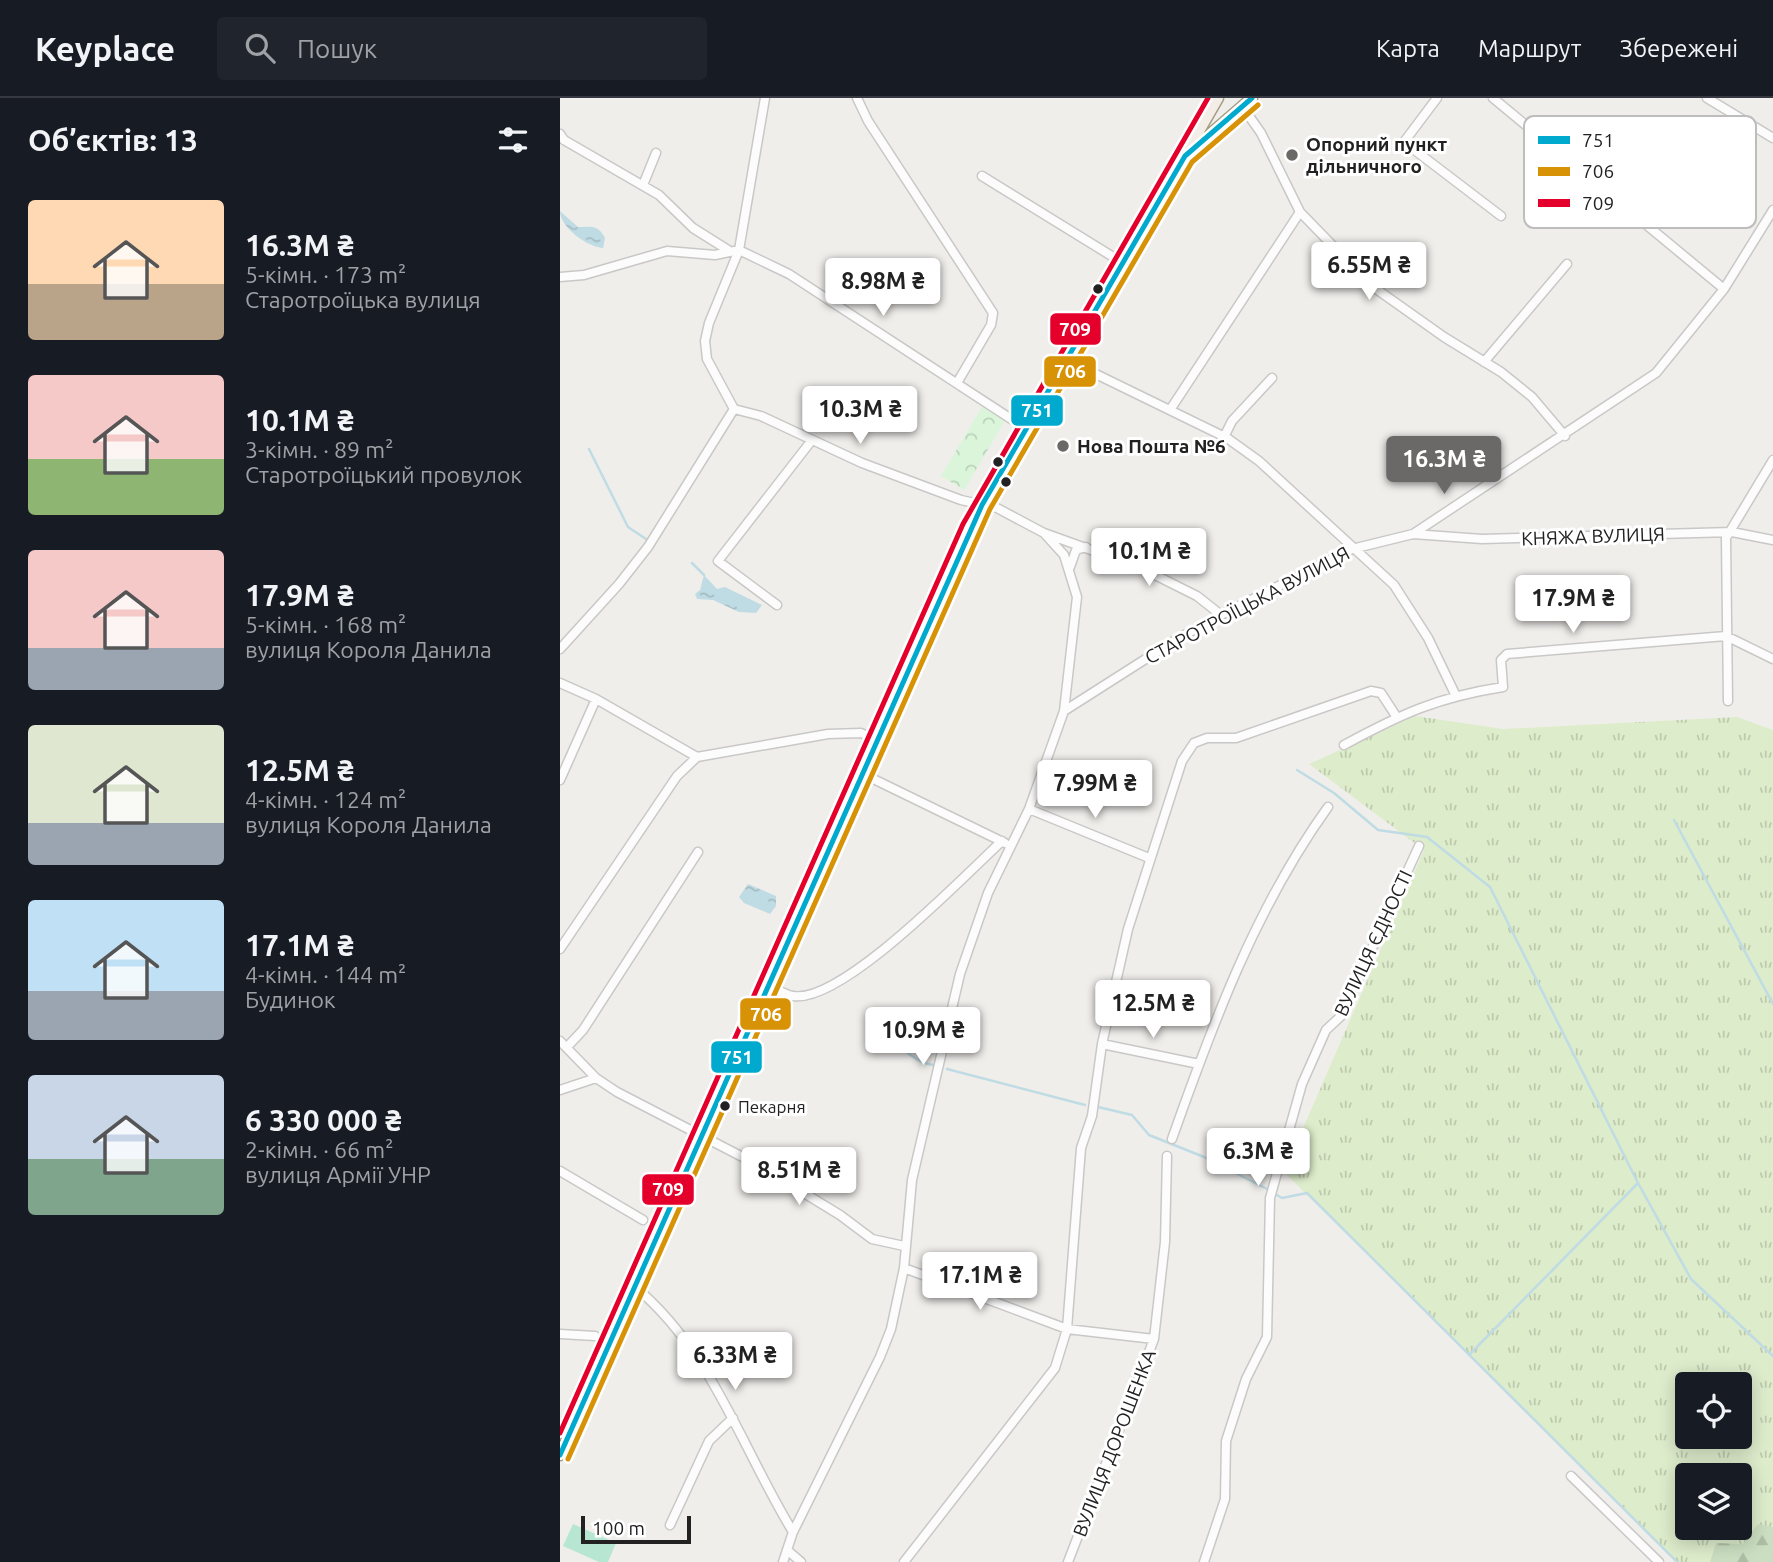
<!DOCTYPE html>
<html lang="uk">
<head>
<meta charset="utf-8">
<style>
  :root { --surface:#171b24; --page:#20242c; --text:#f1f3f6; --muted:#9ea1a6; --line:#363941; --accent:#6a6968 }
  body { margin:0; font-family:Ubuntu,sans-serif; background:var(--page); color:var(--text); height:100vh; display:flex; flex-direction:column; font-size:26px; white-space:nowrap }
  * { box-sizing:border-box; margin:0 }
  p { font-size:23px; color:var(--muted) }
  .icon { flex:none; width:38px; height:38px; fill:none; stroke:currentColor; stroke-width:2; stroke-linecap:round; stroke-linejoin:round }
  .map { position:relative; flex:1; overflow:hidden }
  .panel { display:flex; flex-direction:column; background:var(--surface); width:560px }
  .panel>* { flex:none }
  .controls { position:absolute; left:1115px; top:1274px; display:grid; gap:14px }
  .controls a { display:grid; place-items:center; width:77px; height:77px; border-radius:7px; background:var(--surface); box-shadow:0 4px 18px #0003; font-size:35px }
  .scale { position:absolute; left:21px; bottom:18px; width:110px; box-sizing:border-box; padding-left:7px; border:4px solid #222; border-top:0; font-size:19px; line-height:24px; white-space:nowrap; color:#222; -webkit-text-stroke:5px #fff; paint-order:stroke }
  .price { position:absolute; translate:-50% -60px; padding:0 16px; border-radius:7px; background:#fff; color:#222; font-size:23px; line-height:46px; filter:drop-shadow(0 2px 4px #0008) }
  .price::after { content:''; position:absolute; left:50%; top:42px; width:21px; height:16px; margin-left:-10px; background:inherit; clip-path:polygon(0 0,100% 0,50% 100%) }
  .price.on { background:var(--accent); color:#fff }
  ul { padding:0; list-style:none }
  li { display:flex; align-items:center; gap:21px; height:175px; padding:0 28px }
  li span { display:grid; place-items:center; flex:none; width:196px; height:140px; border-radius:7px; color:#555 }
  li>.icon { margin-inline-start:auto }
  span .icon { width:84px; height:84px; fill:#fffc; stroke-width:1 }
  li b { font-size:30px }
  h2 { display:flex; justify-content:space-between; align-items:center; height:84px; padding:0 28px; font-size:30px }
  header { display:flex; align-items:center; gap:42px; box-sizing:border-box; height:98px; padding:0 35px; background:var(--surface); border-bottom:2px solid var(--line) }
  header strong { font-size:33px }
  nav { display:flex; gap:38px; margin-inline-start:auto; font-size:24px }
  .search { width:490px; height:63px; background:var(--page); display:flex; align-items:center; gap:18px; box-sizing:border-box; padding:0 24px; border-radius:7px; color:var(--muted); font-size:26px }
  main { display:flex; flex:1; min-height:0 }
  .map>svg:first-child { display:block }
  .grass { fill:url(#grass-tufts); fill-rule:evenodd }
  .forest { fill:url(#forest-firs) }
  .park { fill:url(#park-crowns) }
  .pitch { fill:#b7e6d2 }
  .water { fill:url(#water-ripples) }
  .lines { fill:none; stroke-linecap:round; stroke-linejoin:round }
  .stream { stroke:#bfdbe3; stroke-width:2.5 }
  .minor-casing { stroke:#c9c8c7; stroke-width:11 }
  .major-casing { stroke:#a79c86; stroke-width:13 }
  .minor { stroke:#fdfcfc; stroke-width:8 }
  .major { stroke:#f3ede7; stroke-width:10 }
  .bus-1-casing { stroke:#fff; stroke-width:10 }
  .bus-2-casing { stroke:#fff; stroke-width:10 }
  .bus-3-casing { stroke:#fff; stroke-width:10 }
  .bus-1 { stroke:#00a9ce; stroke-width:5 }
  .bus-2 { stroke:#d79205; stroke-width:5 }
  .bus-3 { stroke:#e4002b; stroke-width:5 }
  .poi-dot { fill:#6a6968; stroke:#fff; stroke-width:2.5 }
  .bus-dot { fill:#222; stroke:#fff; stroke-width:2.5 }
  .labels { text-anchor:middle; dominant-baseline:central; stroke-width:6; stroke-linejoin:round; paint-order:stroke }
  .bus-label { font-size:17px; fill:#222; stroke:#fff; text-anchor:start }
  .poi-label { font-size:19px; font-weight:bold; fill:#222; stroke:#fff; text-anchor:start }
  .street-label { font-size:19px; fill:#222; stroke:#fff }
  .key { fill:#fff; stroke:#bdbdbd; stroke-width:2 }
  .key-label { font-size:19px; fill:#222 }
  .line-badge { stroke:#fff; stroke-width:2.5 }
  .badge-label { font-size:19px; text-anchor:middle; font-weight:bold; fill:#fff }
</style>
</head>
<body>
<header>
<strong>Keyplace</strong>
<div class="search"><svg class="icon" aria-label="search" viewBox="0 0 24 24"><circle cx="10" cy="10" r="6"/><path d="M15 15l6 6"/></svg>Пошук</div>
<nav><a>Карта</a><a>Маршрут</a><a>Збережені</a></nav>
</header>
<main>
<section class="panel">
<h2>Об’єктів: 13<svg class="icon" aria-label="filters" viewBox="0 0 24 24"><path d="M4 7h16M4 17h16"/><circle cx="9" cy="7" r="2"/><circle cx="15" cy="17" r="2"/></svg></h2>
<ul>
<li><span style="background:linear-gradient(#ffd9b3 60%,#b9a48a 0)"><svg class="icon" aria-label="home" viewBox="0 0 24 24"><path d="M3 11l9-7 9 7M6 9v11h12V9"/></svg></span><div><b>16.3M ₴</b><p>5-кімн. · 173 m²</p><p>Старотроїцька вулиця</p></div></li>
<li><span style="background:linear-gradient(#f6c9c9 60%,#8fb573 0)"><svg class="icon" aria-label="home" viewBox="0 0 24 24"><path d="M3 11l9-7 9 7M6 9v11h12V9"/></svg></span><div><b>10.1M ₴</b><p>3-кімн. · 89 m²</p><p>Старотроїцький провулок</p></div></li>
<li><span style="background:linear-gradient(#f6c9c9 70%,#9aa5b1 0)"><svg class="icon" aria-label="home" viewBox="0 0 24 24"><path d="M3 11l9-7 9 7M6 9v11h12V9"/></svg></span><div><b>17.9M ₴</b><p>5-кімн. · 168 m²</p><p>вулиця Короля Данила</p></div></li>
<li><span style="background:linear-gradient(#dfe7d0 70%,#9aa5b1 0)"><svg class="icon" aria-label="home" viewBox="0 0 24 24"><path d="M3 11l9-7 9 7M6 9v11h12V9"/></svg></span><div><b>12.5M ₴</b><p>4-кімн. · 124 m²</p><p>вулиця Короля Данила</p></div></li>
<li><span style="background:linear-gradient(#bfe0f5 65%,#9aa5b1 0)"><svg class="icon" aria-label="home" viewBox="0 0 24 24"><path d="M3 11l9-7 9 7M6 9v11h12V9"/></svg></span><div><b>17.1M ₴</b><p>4-кімн. · 144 m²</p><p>Будинок</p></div></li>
<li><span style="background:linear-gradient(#c9d6e8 60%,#7fa58c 0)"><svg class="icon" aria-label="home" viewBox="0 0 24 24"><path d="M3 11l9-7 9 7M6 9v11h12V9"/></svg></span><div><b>6 330 000 ₴</b><p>2-кімн. · 66 m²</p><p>вулиця Армії УНР</p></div></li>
</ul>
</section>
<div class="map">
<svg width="1213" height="1464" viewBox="0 0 1213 1464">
  <defs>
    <pattern id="grass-tufts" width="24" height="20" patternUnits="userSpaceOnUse" patternTransform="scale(1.75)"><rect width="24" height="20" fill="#ddeccb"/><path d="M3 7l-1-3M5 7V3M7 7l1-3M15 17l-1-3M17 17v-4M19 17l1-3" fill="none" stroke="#bdcaae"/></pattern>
    <pattern id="forest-firs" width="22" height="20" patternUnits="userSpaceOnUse" patternTransform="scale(1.75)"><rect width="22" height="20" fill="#cbdec1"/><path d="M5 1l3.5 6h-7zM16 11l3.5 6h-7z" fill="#aebea6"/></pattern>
    <pattern id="park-crowns" width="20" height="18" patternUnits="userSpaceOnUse" patternTransform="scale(1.75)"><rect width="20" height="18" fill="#daf5da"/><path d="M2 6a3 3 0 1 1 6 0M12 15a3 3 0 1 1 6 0" fill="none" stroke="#bbd2bb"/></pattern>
    <pattern id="water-ripples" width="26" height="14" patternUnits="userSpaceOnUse" patternTransform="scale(1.75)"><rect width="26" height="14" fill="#bfdbe3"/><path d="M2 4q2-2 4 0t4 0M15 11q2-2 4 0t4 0" fill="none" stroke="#a4bcc2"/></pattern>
  </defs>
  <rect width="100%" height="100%" fill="#f0eeeb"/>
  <!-- grass -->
  <path class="grass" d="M 855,618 L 943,631 L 1177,619 L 1213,632 L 1213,1464 L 1117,1464 L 724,1074 L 864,752 L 749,666 ZM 1127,1286 L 1180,1286 L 1180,1339 L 1127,1339 ZM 1127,1377 L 1180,1377 L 1180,1430 L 1127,1430 Z"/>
  <!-- forest -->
  <path class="forest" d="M 1198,1426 L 1213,1429 L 1213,1464 L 1150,1464 L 1156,1445 L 1183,1446 Z"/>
  <!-- park -->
  <path class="park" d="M 423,307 L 446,321 L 404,392 L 381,378 Z"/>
  <!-- pitch -->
  <path class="pitch" d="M 13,1426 L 56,1445 L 48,1464 L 39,1464 L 3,1448 Z"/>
  <!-- water -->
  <path class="water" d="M 0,113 L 18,129 C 31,129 38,126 45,140 L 43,150 C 27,149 0,129 0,113 Z
    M 144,477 L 157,491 L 165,489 L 202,507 L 196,515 L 179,514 L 153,502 L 137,501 L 135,496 L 140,492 Z
    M 188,786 L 216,798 L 216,808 L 210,816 L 184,805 L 179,799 Z"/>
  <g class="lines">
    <!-- stream -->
    <path class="stream" d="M 29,351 L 68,429 L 89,443
      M 132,465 L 144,477
      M 737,672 L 774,695 L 818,732 L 867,739 L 930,789 L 1078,1085 L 1131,1181 L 1213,1258
      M 1114,722 L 1213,906
      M 332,936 C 342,952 355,964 373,967
      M 387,971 L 525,1007
      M 538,1009 L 572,1017 L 589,1037 L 644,1059 L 709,1092
      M 715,1096 L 722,1100 L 747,1095 L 1117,1464
      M 909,1257 L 1078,1085"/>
    <defs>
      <path id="minor" d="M 297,0 L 308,23 L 433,215 L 431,227 L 397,285
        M 877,0 L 844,44 L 941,118
        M 933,0 L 1164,191
        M 1147,0 L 1213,40
        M 682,8 L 701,35 L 740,114 L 812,188 L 884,239 L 941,274 L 972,299 L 1005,338
        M 0,36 L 4,42 L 99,97 L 133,130 L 168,152
        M 422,78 L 563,165
        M 83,87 L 96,55
        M 0,179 L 24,177 L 107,153 L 155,157 L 179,152 L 229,176 L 465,330
        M 505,261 L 667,340 L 699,363 L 834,487 L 868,540 L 895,596
        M 924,264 L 1007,166
        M 174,311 L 201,318 L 302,365 L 401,402 L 437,410 L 484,435 L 581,470 L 637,498 L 661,517
        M 174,311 L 147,261 L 145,243 L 149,225 L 179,152 L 205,0
        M 610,312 L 740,114
        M 664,339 L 672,323 L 712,280
        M 853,436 L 922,441 L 1172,434 L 1213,442
        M 510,469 L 516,452 L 526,449
        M 217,507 L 158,463 L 252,342
        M 0,551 L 59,486 L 88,449 L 174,311
        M 0,585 L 36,601 L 137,659 L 268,636 L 301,635 L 316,642
        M 1168,603 L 1166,440 L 1213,362
        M 504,613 L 617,541 L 661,517 L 792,451 L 853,436 L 1096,275 L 1164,191 L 1213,112
        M 784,647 C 841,616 878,599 943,589 L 941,562 L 947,556 L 1166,538 L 1213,561
        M 301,675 L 445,745
        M 0,682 L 36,601
        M 469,711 L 589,760
        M 0,851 L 117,678 L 137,659
        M 209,887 C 216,891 225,897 233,898 C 282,906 405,777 442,743
        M 0,943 L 36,980 L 57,994 L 198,1067 L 280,1117 L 312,1141 L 344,1148
        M 542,946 L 639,966
        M 7,949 L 23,932 L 138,754
        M 0,992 L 36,980
        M 612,1041 C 653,925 696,809 768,709
        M 0,1073 L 83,1122
        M 344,1170 L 507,1231 L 594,1241
        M 74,1188 C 152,1252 182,1351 233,1434
        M 0,1236 L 35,1238
        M 1011,1378 L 1099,1464
        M 110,1427 L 149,1343 L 173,1320
        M 227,1452 L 241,1464
        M 223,1464 L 233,1434 L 320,1259 L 331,1231 L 344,1170 L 352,1082 L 400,876 L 428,795 L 469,711 L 504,613 L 517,499 L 504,457 L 484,435
        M 344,1464 L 495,1270 L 507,1231 L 521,1050 L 532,1018 L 542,946 L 568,831 L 622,663 L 634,645 L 647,640 L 676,640 L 811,593 L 821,595 L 836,618
        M 508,1464 L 594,1241 L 605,1144 L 607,1058
        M 644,1464 L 665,1401 L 666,1343 L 686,1281 L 707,1239 L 710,1100 L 742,986 L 766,932 L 781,918 L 859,748"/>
      <path id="major" d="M 631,53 L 692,0
        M 0,1357 L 411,430 L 658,0"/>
    </defs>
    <!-- minor casing -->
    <use href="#minor" class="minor-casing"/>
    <!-- major casing -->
    <use href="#major" class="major-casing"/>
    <!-- minor -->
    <use href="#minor" class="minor"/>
    <!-- major -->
    <use href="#major" class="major"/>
    <defs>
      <path id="bus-1" d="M 0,1357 L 422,407 L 625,58 L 692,0"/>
      <path id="bus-2" d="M 8,1361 L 430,411 L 632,64 L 698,7"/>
      <path id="bus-3" d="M 0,1335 L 403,426 L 648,0"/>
    </defs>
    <!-- bus-1 casing -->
    <use href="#bus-1" class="bus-1-casing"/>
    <!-- bus-2 casing -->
    <use href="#bus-2" class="bus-2-casing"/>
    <!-- bus-3 casing -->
    <use href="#bus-3" class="bus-3-casing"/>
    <!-- bus-1 -->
    <use href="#bus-1" class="bus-1"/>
    <!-- bus-2 -->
    <use href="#bus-2" class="bus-2"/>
    <!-- bus-3 -->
    <use href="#bus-3" class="bus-3"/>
  </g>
  <!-- markers -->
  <g class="poi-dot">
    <circle cx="732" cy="57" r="7"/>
    <circle cx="503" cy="348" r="7"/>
  </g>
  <g class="bus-dot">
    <circle cx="538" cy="191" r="6"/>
    <circle cx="438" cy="364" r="6"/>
    <circle cx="446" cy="384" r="6"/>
    <circle cx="165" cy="1008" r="6"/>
  </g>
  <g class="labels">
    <!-- bus labels -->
    <g class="bus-label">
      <text x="178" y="1008">Пекарня</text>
    </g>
    <!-- poi labels -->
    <g class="poi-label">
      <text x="746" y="46">Опорний пункт<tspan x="746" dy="22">дільничного</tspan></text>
      <text x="517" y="348">Нова Пошта №6</text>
    </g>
    <!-- street labels -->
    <g class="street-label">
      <text transform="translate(1033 438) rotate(-2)">КНЯЖА ВУЛИЦЯ</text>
      <text transform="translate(687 507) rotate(-28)">СТАРОТРОЇЦЬКА ВУЛИЦЯ</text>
      <text transform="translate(813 845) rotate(-65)">ВУЛИЦЯ ЄДНОСТІ</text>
      <text transform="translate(554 1345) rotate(-69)">ВУЛИЦЯ ДОРОШЕНКА</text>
    </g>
  </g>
  <!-- legend -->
  <rect x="964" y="18" width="232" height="112" rx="10" class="key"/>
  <rect x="978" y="38" width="32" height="8" fill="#00a9ce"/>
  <rect x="978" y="69" width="32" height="9" fill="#d79205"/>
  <rect x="978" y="101" width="32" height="8" fill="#e4002b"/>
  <g class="key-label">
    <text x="1022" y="49">751</text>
    <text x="1022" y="80">706</text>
    <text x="1022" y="112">709</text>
  </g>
  <g class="line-badge">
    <rect x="489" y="214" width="53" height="34" rx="7" fill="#e4002b"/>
    <rect x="483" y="257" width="54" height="33" rx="7" fill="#d79205"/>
    <rect x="450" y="296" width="54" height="33" rx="7" fill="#00a9ce"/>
    <rect x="179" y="899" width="53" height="34" rx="7" fill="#d79205"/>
    <rect x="150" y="942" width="53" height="34" rx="7" fill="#00a9ce"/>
    <rect x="81" y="1075" width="54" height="33" rx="7" fill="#e4002b"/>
  </g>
  <g class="badge-label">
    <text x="515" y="238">709</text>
    <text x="510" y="280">706</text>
    <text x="477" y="319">751</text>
    <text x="206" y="923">706</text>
    <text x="177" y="966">751</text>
    <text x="108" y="1098">709</text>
  </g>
</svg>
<div class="controls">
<a><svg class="icon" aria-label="locate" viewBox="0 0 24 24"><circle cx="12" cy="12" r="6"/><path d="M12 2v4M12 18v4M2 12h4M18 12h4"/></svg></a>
<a><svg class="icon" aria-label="layers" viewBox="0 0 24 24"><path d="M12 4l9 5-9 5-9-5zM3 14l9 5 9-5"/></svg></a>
</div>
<div class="scale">100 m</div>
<b class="price" style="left:809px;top:204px">6.55M ₴</b>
<b class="price" style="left:323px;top:220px">8.98M ₴</b>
<b class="price" style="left:300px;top:348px">10.3M ₴</b>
<b class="price on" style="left:884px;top:398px">16.3M ₴</b>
<b class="price" style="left:589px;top:490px">10.1M ₴</b>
<b class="price" style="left:1013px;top:537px">17.9M ₴</b>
<b class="price" style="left:535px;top:722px">7.99M ₴</b>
<b class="price" style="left:593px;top:942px">12.5M ₴</b>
<b class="price" style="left:363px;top:969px">10.9M ₴</b>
<b class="price" style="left:698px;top:1090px">6.3M ₴</b>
<b class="price" style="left:239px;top:1109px">8.51M ₴</b>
<b class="price" style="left:420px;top:1214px">17.1M ₴</b>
<b class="price" style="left:175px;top:1294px">6.33M ₴</b>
</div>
</main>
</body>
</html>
